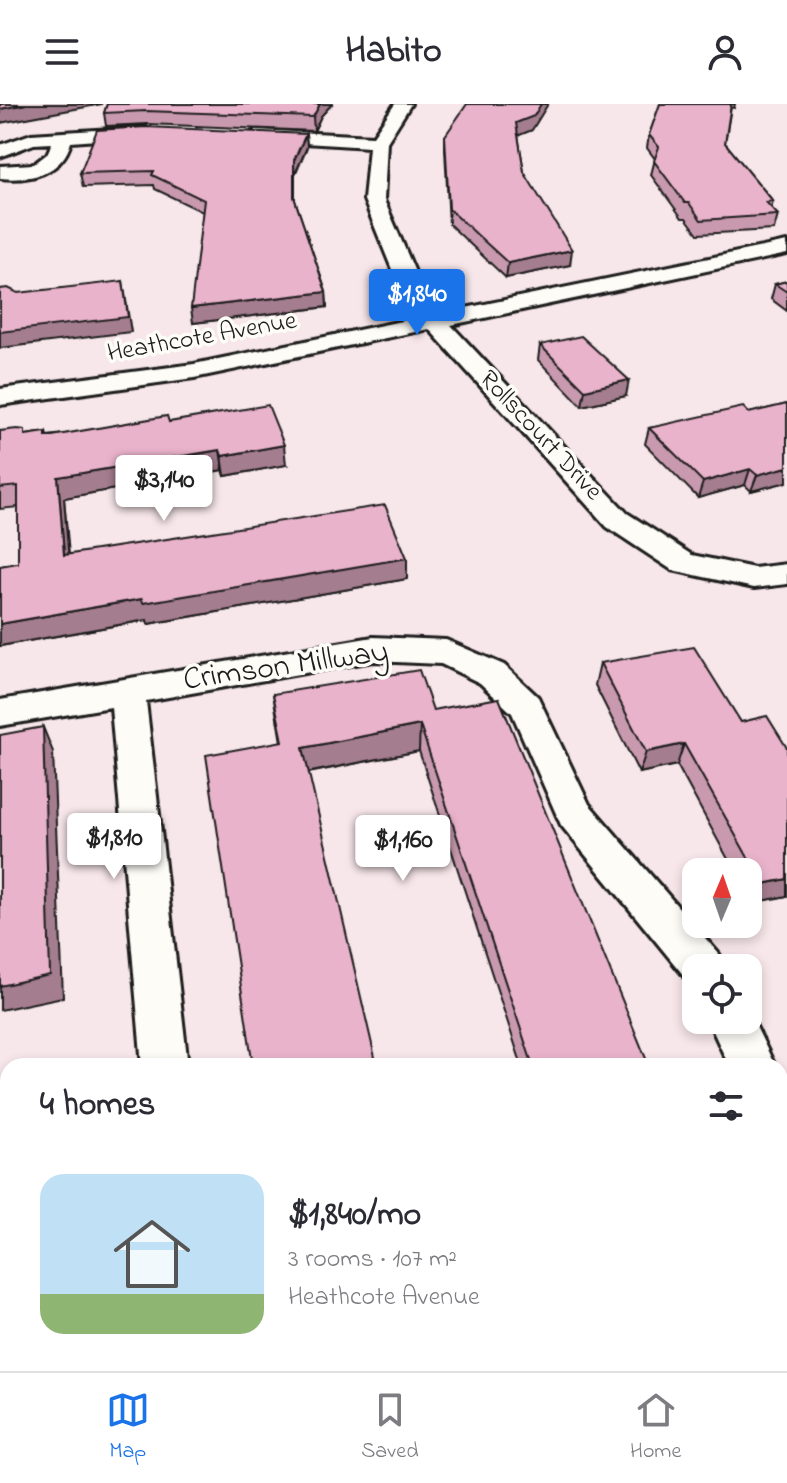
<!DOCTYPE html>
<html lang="en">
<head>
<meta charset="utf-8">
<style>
  :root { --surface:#fff; --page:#f7f7f7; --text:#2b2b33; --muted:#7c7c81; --line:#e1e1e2; --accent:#1a73e8 }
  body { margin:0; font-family:"Indie Flower",sans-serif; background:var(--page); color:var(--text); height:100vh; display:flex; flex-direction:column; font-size:30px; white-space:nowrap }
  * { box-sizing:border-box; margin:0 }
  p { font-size:26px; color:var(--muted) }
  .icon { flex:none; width:44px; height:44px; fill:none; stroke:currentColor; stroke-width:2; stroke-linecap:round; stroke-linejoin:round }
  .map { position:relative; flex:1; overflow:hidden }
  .sheet { position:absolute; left:0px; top:954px; width:788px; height:314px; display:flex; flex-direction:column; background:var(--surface); border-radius:24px 24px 0 0; box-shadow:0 4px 12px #0003 }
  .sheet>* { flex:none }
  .needle { width:52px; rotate:2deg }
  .tools { position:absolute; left:682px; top:754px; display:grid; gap:16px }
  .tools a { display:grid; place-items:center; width:80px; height:80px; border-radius:16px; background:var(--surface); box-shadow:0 4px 12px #0003; font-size:40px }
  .price { position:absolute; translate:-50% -68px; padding:0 18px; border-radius:8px; background:#fff; color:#222; font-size:26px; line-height:52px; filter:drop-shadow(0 2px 4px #0008) }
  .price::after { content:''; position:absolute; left:50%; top:48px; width:24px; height:18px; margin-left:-12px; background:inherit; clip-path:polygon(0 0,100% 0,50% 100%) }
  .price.on { background:var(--accent); color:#fff }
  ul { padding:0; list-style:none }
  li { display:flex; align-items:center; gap:24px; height:200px; padding:0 40px }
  li span { display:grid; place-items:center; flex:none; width:224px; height:160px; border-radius:24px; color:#555 }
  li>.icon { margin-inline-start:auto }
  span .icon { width:96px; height:96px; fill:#fffc; stroke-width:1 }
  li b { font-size:34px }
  h2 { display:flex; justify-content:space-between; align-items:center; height:96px; padding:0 40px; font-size:34px }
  header { display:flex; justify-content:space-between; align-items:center; height:104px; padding:0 40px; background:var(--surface); font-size:36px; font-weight:700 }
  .tabs { display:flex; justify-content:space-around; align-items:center; height:112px; border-top:2px solid var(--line); background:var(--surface); font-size:22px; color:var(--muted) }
  .tabs a { display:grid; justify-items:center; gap:4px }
  .tabs .on { color:var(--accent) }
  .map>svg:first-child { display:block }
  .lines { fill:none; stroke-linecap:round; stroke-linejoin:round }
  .minor-casing { stroke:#1c1c1c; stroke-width:6 }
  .minor { fill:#fdfcf7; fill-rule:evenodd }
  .wall { fill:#c99aaf; stroke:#1c1c1c; stroke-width:2 }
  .shaded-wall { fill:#a47d8f; stroke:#1c1c1c; stroke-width:2 }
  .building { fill:#eab3cc; stroke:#1c1c1c; stroke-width:2 }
  .labels { text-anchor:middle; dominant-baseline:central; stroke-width:7; stroke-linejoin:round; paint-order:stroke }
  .far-street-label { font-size:26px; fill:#1c1c1c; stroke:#fdfcf7 }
  .street-label { font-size:32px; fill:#1c1c1c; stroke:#fdfcf7 }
</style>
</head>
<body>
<header><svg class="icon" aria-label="menu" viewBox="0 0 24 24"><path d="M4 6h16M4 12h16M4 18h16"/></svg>Habito<svg class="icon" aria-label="person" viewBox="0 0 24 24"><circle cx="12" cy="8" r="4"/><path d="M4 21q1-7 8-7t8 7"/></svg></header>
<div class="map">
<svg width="787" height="1267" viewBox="0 0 787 1267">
  <rect width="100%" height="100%" fill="#f7e6ea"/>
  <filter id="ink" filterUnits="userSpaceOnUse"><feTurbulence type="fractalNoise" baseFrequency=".0125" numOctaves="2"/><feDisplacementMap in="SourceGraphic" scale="16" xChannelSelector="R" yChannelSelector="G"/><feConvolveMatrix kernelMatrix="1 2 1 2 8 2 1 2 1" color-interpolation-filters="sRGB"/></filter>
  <g filter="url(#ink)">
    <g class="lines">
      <defs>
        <path id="minor" d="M 395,0 L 411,0 L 387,38 L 384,96 L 415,168 L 441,209 L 787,138 L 787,150 L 451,221 L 627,409 L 692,451 L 754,464 L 787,460 L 787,480 L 754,484 L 672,466 L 607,423 L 429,225 L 194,274 L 0,301 L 0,285 L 194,260 L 421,213 L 393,168 L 364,96 L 369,43 L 256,36 L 247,31 L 256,26 L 373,32 Z
          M 145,23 L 154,28 L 151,32 L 71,38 C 62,70 30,77 0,74 L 0,62 L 34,60 L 47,50 L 52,39 L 34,40 L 0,53 L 0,41 L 31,30 Z
          M 373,533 L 446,536 L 504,561 L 538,593 L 589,700 L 719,850 L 725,864 L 696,864 L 696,881 L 689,878 L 561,721 L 512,609 L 480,579 L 441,560 L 373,557 L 146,597 L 188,962 L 142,962 L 111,603 L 0,622 L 0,596 Z
          M 748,906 L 775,962 L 729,962 L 708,916 L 748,916 Z
          M 780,996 L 787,999 L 787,1106 L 780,1108 L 780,1058 L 783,1057 L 780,1056 Z
          M 0,1050 L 8,1052 L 8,1102 L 0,1100 Z
          M 133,1260 L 187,1260 L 189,1267 L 133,1267 Z"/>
      </defs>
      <!-- minor casing -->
      <use href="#minor" class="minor-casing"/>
      <!-- minor -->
      <use href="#minor" class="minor"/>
    </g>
    <!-- wall -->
    <path class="wall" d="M 107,0 L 332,0 L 321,12 L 314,27 L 148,20 L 106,22 L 104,9 Z
      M 660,0 L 735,0 L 734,4 L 731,3 L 725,39 L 773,97 L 771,104 L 778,111 L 774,126 L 698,130 L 686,114 L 682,114 L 651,71 L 655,55 L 647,44 L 649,31 Z
      M 532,26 L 518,31 L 524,68 L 570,161 L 506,174 L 449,120 L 445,45 L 445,32 Z
      M 306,30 L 307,43 L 295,70 L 295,96 L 326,188 L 327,203 L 193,219 L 203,108 L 155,85 L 154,81 L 83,83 L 80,69 Z
      M 787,177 L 787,207 L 771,195 L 775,180 Z
      M 540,241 L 626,292 L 582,302 L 538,256 Z
      M 787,300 L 787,378 L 751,387 L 745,381 L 698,394 L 645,340 L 649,324 L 749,309 Z
      M 169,318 L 286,361 L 225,372 L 223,366 L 64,394 L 69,451 L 407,475 L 148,520 L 147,516 L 0,542 L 0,462 L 18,459 L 18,403 L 0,405 L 0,327 L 26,331 L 46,328 L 47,332 Z
      M 600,559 L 741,618 L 787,792 L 752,799 L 748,792 L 748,768 L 735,768 L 677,661 L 639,669 L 595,581 Z
      M 273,590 L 433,606 L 649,962 L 522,962 L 419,647 L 309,669 L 281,638 Z"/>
    <!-- shaded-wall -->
    <path class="shaded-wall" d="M 26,0 L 102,0 L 0,19 L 0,5 Z
      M 320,0 L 332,0 L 321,12 L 314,27 L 313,13 Z
      M 541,0 L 548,0 L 532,26 L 515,33 L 516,19 Z
      M 306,30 L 307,43 L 295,70 L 295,108 L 294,56 Z
      M 572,146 L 570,161 L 506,174 L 508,159 Z
      M 123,177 L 131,228 L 0,244 L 0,228 Z
      M 326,188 L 327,203 L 193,219 L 191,204 Z
      M 629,276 L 626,292 L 582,302 L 585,286 Z
      M 284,341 L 286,361 L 225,372 L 222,352 Z
      M 220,346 L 223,366 L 64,394 L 70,472 L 64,451 L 58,373 Z
      M 787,363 L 787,378 L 751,387 L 757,371 Z
      M 750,365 L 745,381 L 698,394 L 703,378 Z
      M 407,454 L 407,475 L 148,520 L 147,516 L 0,542 L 0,520 L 142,495 Z
      M 420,621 L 419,647 L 306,669 L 303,644 Z
      M 43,623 L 53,648 L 63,893 L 0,906 L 0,882 Z
      M 684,640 L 677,661 L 639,669 L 646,648 Z
      M 787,775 L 787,792 L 752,799 L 763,780 Z"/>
    <!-- building -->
    <path class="building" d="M 0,0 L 26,0 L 0,5 Z
      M 107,0 L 320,0 L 313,13 L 146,7 L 104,9 Z
      M 467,0 L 541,0 L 534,12 L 516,19 L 524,68 L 572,146 L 508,159 L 449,105 L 445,32 Z
      M 660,0 L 731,0 L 725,39 L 773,97 L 766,98 L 778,111 L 701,116 L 689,99 L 685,99 L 654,57 L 659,43 L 649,31 Z
      M 146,23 L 306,30 L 294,56 L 294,93 L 326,188 L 191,204 L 204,96 L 152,71 L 154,67 L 80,69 L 97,26 Z
      M 123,177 L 128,213 L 0,228 L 0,185 L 8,184 L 18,189 Z
      M 787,177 L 787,188 L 775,180 Z
      M 581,232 L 629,276 L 585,286 L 540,241 Z
      M 787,300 L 787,363 L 757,371 L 750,365 L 703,378 L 649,324 L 743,303 L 749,309 Z
      M 268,301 L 284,341 L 222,352 L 220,346 L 58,373 L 64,451 L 385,401 L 407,454 L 143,499 L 142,495 L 0,520 L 0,462 L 18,459 L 18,382 L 0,384 L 0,327 L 17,325 L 25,326 L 25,331 L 46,328 L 46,333 L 167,312 L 169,318 Z
      M 694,543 L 741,618 L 767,612 L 787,644 L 787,775 L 763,780 L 684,640 L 646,648 L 600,559 Z
      M 419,566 L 433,606 L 499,594 L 649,962 L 533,962 L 420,621 L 303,644 L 377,962 L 253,962 L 206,651 L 283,637 L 273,590 Z
      M 43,623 L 50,871 L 0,882 L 0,631 Z
      M 787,1192 L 787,1267 L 527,1267 L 551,1260 L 780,1260 L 780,1194 Z"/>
  </g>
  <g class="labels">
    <!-- far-street labels -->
    <g class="far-street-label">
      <text transform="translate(202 234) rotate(-10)">Heathcote Avenue</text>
      <text transform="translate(540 332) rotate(47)">Rollscourt Drive</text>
    </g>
    <!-- street labels -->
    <g class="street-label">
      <text transform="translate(286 563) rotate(-8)">Crimson Millway</text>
    </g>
  </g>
</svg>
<div class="tools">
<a><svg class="needle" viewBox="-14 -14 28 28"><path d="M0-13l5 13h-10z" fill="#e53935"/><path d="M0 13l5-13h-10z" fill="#7c7c81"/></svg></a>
<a><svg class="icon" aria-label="locate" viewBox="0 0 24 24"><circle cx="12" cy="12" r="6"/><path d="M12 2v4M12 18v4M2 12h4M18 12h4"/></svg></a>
</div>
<b class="price on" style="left:417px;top:233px">$1,840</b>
<b class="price" style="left:164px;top:419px">$3,140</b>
<b class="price" style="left:114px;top:777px">$1,810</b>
<b class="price" style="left:403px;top:779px">$1,160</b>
<section class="sheet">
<h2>4 homes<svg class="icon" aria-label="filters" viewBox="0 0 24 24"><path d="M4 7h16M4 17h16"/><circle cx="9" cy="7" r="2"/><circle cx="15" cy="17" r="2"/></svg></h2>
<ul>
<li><span style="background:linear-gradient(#bfe0f5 75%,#8fb573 0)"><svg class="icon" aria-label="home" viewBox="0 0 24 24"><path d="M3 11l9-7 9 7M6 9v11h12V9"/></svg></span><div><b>$1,840/mo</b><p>3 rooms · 107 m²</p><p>Heathcote Avenue</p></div></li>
</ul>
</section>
</div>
<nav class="tabs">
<a class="on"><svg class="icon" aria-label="map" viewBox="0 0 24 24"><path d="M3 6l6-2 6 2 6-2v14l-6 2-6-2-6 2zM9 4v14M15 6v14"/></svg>Map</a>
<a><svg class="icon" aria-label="saved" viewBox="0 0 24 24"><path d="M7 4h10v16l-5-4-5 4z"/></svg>Saved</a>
<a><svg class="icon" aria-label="home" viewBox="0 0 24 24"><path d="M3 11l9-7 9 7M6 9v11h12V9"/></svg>Home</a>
</nav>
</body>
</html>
